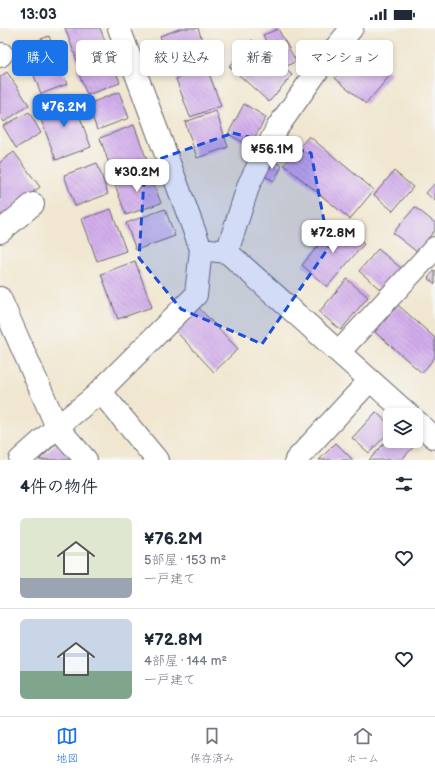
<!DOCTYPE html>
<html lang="ja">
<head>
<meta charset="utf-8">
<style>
  :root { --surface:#fff; --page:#f2f2f3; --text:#1f2937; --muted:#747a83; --line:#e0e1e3; --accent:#1a73e8 }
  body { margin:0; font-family:"Balsamiq Sans","Klee One",sans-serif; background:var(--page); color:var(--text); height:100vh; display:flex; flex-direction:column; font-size:15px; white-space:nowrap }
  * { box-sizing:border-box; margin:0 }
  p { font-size:13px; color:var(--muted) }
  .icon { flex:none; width:22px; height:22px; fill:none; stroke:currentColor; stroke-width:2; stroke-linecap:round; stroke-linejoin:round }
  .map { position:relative; height:432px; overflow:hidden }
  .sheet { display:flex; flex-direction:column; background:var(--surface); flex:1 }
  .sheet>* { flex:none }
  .guide { position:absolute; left:12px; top:12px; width:411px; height:36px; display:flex; gap:8px }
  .tools { position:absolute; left:383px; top:380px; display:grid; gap:8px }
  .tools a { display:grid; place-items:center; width:40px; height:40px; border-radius:6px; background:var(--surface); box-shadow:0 2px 6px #0003; font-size:20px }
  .price { position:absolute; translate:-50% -34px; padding:0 9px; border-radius:8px; background:#fff; color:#222; font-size:13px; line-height:26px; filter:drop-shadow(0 1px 2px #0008) }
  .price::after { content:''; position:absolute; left:50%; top:24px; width:12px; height:9px; margin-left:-6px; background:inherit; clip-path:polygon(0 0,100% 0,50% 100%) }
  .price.on { background:var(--accent); color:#fff }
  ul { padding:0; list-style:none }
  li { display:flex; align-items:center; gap:12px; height:100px; padding:0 20px }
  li+li { border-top:1px solid var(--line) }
  li span { display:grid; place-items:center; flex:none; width:112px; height:80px; border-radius:6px; color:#555 }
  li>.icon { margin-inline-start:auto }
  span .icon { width:48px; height:48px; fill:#fffc; stroke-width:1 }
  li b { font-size:17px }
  h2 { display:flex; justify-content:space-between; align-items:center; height:48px; padding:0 20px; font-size:17px }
  .tag { padding:0 14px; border-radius:6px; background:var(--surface); box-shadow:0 2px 6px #0003; font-size:14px; line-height:36px }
  .tag.on { background:var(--accent); color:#fff }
  .status { display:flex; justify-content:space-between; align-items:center; height:28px; padding:0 20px; background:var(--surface); direction:ltr }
  .status svg { height:11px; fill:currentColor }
  .dock { display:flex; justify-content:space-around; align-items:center; height:56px; border-top:1px solid var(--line); background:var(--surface); font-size:11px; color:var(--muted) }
  .dock a { display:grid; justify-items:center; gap:2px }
  .dock .on { color:var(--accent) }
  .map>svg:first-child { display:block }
  .building { fill:url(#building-back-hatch) }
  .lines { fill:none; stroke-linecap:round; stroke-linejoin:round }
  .minor-casing { stroke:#6a676f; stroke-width:24 }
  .minor { stroke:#fff; stroke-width:22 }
  .marked { fill:#1d4ed8; fill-opacity:0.2; stroke:#1d4ed8; stroke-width:3; stroke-dasharray:8 5; stroke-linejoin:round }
</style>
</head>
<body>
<div class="status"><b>13:03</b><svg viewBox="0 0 49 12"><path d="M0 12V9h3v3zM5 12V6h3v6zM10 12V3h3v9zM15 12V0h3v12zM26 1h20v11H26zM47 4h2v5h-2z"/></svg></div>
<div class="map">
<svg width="435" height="432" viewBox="0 0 435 432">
  <defs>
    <pattern id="building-back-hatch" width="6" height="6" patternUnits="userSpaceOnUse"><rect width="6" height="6" fill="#d1aceb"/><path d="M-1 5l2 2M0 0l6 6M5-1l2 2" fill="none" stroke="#b394ca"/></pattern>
  </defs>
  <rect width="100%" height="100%" fill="#f6f6f2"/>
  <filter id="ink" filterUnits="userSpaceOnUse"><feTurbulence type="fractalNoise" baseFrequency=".025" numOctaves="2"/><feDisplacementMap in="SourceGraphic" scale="8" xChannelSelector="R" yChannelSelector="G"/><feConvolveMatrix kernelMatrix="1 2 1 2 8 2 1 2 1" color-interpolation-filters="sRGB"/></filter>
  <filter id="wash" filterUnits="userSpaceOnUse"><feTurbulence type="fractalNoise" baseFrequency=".012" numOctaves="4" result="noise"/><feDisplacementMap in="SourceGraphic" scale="16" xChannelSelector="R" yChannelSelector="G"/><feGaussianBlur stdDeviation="0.9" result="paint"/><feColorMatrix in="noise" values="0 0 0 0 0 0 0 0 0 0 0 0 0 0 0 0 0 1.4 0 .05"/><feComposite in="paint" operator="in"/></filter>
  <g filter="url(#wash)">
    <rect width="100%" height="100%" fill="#f1e7d0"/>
    <g id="blocks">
      <!-- building -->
      <path class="building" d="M 65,0 L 100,0 L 109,24 L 78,35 Z
        M 182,0 L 198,0 L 210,36 L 174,48 L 160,8 Z
        M 278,1 L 296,33 L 287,38 L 272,24 L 263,7 Z
        M 49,8 L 67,56 L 41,66 L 23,18 Z
        M 252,12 L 292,47 L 269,74 L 229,38 Z
        M 361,21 L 391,46 L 366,76 L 335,50 Z
        M 111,29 L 120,55 L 87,67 L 77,41 Z
        M 207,40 L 221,78 L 190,89 L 176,51 Z
        M 7,44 L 29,77 L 4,94 L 0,88 L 0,49 Z
        M 119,64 L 129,90 L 97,102 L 88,76 Z
        M 72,68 L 91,119 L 56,132 L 37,81 Z
        M 244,76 L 266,89 L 250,118 L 228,106 Z
        M 216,83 L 228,119 L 197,130 L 185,94 Z
        M 29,84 L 41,105 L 16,120 L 3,98 Z
        M 134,97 L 148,135 L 113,147 L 100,110 Z
        M 309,108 L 374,162 L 350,191 L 284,137 Z
        M 14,124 L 40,159 L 2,187 L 0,184 L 0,134 Z
        M 270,131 L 282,138 L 274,153 L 261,146 Z
        M 97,135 L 108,166 L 75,178 L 64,147 Z
        M 148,142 L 161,175 L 126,187 L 114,154 Z
        M 394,143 L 413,159 L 393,183 L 374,167 Z
        M 435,155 L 435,173 L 426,165 Z
        M 415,179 L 435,195 L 435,202 L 417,224 L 393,205 Z
        M 111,181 L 126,223 L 97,233 L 82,191 Z
        M 165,181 L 175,208 L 136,222 L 126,195 Z
        M 338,194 L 364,216 L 327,259 L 302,237 Z
        M 378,221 L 401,240 L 382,263 L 359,243 Z
        M 135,233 L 152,279 L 118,291 L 101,246 Z
        M 435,242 L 435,256 L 428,250 Z
        M 347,251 L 368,269 L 341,302 L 319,284 Z
        M 196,277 L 238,321 L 214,344 L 173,300 Z
        M 398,277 L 435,310 L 435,329 L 422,345 L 375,304 Z
        M 376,384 L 390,397 L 390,403 L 369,425 L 352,410 Z
        M 416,408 L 420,412 L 401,432 L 369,432 L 390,409 L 390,413 L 416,413 Z
        M 59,413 L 77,432 L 39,432 Z
        M 336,415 L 353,432 L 319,432 Z"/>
    </g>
  </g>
  <g filter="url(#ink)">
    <use href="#blocks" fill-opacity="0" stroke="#6a676f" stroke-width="1"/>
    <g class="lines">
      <defs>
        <path id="minor" d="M 0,28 L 2,26
          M 0,204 L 33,176
          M 201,221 L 227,224 L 409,387
          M 227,224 L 249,156 L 277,100 L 323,35 L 352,0
          M 0,270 L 57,399 L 94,369 L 196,267 L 201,221 L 119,0
          M 339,324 L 435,220
          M 100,363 L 157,432
          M 416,393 L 435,410
          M 20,432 L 57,399 L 86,432
          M 296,432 L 370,352"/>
      </defs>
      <!-- minor casing -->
      <use href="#minor" class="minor-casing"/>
      <!-- minor -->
      <use href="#minor" class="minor"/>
    </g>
  </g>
  <!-- marked area -->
  <path class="marked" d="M 233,105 L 311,125 L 329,219 L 262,316 L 181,281 L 139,230 L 145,136 Z"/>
</svg>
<div class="tools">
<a><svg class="icon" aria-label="layers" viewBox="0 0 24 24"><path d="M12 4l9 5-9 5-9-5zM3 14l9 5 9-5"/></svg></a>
</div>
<b class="price on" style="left:64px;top:100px">¥76.2M</b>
<b class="price" style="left:272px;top:142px">¥56.1M</b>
<b class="price" style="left:137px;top:165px">¥30.2M</b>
<b class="price" style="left:333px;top:226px">¥72.8M</b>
<div class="guide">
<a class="tag on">購入</a>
<a class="tag">賃貸</a>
<a class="tag">絞り込み</a>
<a class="tag">新着</a>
<a class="tag">マンション</a>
</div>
</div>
<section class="sheet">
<h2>4件の物件<svg class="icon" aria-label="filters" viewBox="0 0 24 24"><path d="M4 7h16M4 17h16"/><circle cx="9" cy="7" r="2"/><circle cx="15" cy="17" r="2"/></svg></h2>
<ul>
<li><span style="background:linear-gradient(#dfe7d0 75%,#9aa5b1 0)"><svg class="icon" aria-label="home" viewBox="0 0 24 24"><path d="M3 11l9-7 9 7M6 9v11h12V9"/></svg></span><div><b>¥76.2M</b><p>5部屋 · 153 m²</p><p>一戸建て</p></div><svg class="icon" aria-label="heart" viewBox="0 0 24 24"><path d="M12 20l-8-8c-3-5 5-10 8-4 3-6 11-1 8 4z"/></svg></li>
<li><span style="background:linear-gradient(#c9d6e8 65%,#7fa58c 0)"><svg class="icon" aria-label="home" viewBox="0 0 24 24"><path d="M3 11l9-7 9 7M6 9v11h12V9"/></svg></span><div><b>¥72.8M</b><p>4部屋 · 144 m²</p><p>一戸建て</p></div><svg class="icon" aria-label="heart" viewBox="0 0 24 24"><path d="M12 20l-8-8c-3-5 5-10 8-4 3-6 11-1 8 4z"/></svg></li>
</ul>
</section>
<nav class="dock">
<a class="on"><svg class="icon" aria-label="map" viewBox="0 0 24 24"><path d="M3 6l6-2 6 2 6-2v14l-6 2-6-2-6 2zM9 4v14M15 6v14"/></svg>地図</a>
<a><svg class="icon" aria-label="saved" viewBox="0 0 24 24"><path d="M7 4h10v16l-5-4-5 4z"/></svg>保存済み</a>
<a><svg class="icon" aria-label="home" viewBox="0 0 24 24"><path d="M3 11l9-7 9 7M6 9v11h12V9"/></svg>ホーム</a>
</nav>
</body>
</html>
